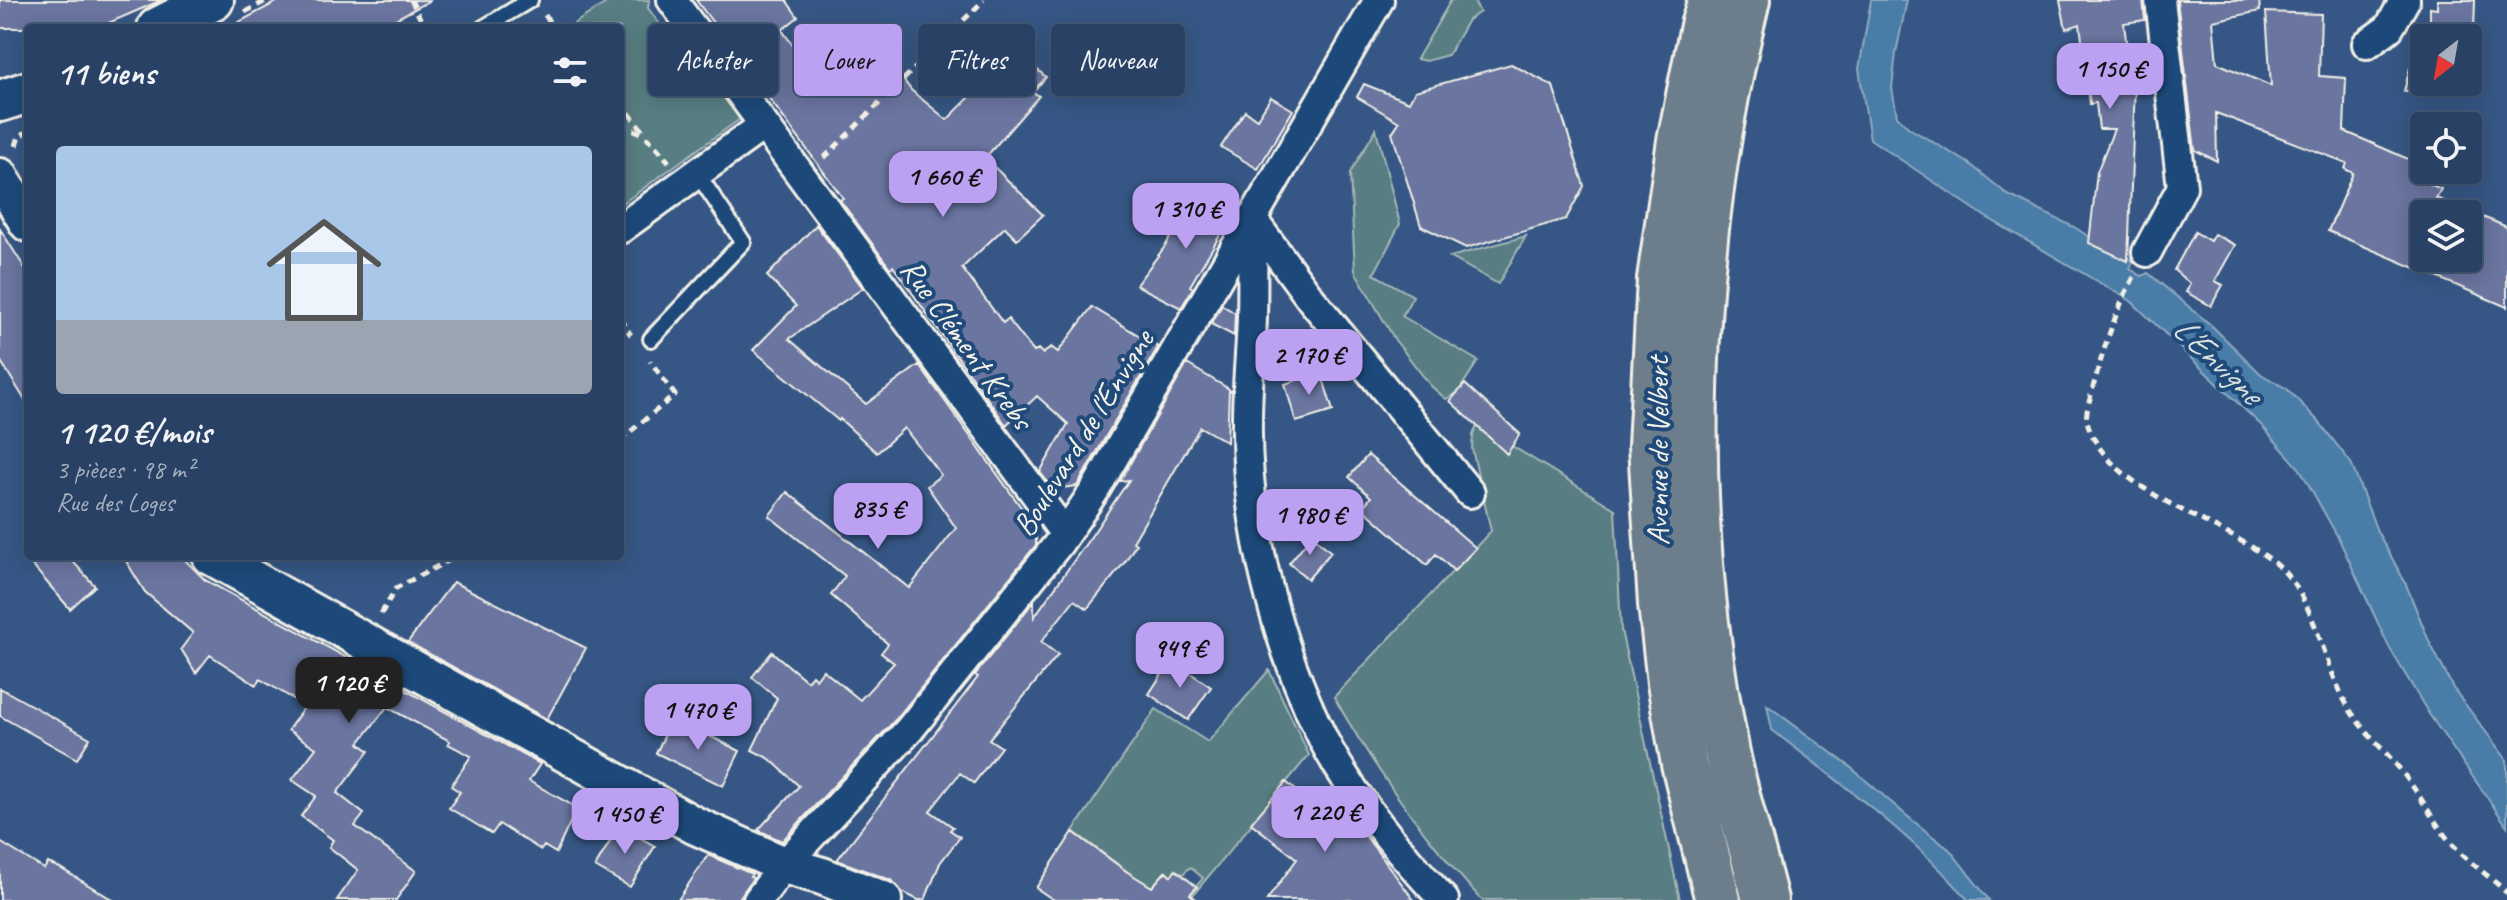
<!DOCTYPE html>
<html lang="fr">
<head>
<meta charset="utf-8">
<style>
  :root { --surface:#284164; --page:#30486a; --text:#f1f3f6; --muted:#a5afbf; --line:#445a78; --accent:#bca0f2 }
  body { margin:0; font-family:Caveat,sans-serif; background:var(--page); color:var(--text); height:100vh; display:flex; flex-direction:column; font-size:30px; white-space:nowrap }
  * { box-sizing:border-box; margin:0 }
  p { font-size:26px; color:var(--muted) }
  .icon { flex:none; width:44px; height:44px; fill:none; stroke:currentColor; stroke-width:2; stroke-linecap:round; stroke-linejoin:round }
  .map { position:relative; flex:1; overflow:hidden }
  .panel { position:absolute; left:24px; top:24px; width:600px; height:536px; display:flex; flex-direction:column; background:var(--surface); border-radius:8px; box-shadow:0 4px 20px #0003,0 0 0 2px var(--line) }
  .panel>* { flex:none }
  .hud { position:absolute; left:648px; top:24px; width:760px; height:72px; display:flex; gap:16px }
  .needle { width:52px; rotate:211deg }
  .controls { position:absolute; left:2410px; top:24px; display:grid; gap:16px }
  .controls a { display:grid; place-items:center; width:72px; height:72px; border-radius:8px; background:var(--surface); box-shadow:0 4px 20px #0003,0 0 0 2px var(--line); font-size:40px }
  .price { position:absolute; translate:-50% -68px; padding:0 18px; border-radius:16px; background:var(--accent); color:#111; font-size:26px; line-height:52px; filter:drop-shadow(0 2px 4px #0008) }
  .price::after { content:''; position:absolute; left:50%; top:48px; width:24px; height:18px; margin-left:-12px; background:inherit; clip-path:polygon(0 0,100% 0,50% 100%) }
  .price.on { background:#222; color:#fff }
  ul { padding:0; list-style:none }
  li { display:grid; align-content:center; gap:16px; height:424px; padding:0 32px }
  li span { display:grid; place-items:center; height:248px; border-radius:8px; color:#555 }
  li>.icon { margin-inline-start:auto }
  span .icon { width:144px; height:144px; fill:#fffc; stroke-width:1 }
  li b { font-size:34px }
  h2 { display:flex; justify-content:space-between; align-items:center; height:96px; padding:0 32px; font-size:34px }
  .tag { padding:0 28px; border-radius:8px; background:var(--surface); box-shadow:0 4px 20px #0003,0 0 0 2px var(--line); font-size:28px; line-height:72px }
  .tag.on { background:var(--accent); color:#111 }
  .map>svg:first-child { display:block }
  .green { fill:#587e83; stroke:#a6b8b6; stroke-width:2 }
  .water { fill:#4a7da8; stroke:#8eabc2; stroke-width:2 }
  .building { fill:#6a75a0; stroke:#f4f1e8; stroke-width:2; fill-rule:evenodd }
  .lines { fill:none; stroke-linecap:round; stroke-linejoin:round }
  .service-casing { stroke:#f4f1e8; stroke-width:20 }
  .minor-casing { stroke:#f4f1e8; stroke-width:34 }
  .tertiary-casing { stroke:#f4f1e8; stroke-width:42 }
  .secondary-casing { stroke:#f4f1e8; stroke-width:46 }
  .primary-casing { stroke:#f4f1e8; stroke-width:50 }
  .path { stroke:#f4f1e8; stroke-width:5; stroke-dasharray:8 6; stroke-linecap:butt }
  .service { stroke:#1f4a7a; stroke-width:14 }
  .minor { stroke:#1f4a7a; stroke-width:28 }
  .tertiary { stroke:#1f4a7a; stroke-width:36 }
  .secondary { stroke:#1f4a7a; stroke-width:40 }
  .primary { stroke:#6c7d8b; stroke-width:44 }
  .labels { text-anchor:middle; dominant-baseline:central; stroke-width:8; stroke-linejoin:round; paint-order:stroke }
  .street-label { font-size:32px; fill:#f4f1e8; stroke:#1f4a7a }
  .water-label { font-size:34px; font-style:italic; fill:#dae0de; stroke:#1f4a7a }
</style>
</head>
<body>
<div class="map">
<svg width="2507" height="900" viewBox="0 0 2507 900">
  <rect width="100%" height="100%" fill="#365785"/>
  <filter id="ink" filterUnits="userSpaceOnUse"><feTurbulence type="fractalNoise" baseFrequency=".0125" numOctaves="2"/><feDisplacementMap in="SourceGraphic" scale="16" xChannelSelector="R" yChannelSelector="G"/><feConvolveMatrix kernelMatrix="1 2 1 2 8 2 1 2 1" color-interpolation-filters="sRGB"/></filter>
  <g filter="url(#ink)">
    <!-- green -->
    <path class="green" d="M 611,0 L 649,0 L 648,8 L 711,94 L 723,96 L 740,119 L 620,205 L 620,28 L 567,28 Z
      M 1451,0 L 1473,0 L 1480,12 L 1468,20 L 1448,55 L 1426,61 L 1417,59 Z
      M 1376,129 L 1400,224 L 1374,274 L 1413,296 L 1402,316 L 1478,361 L 1458,392 L 1446,399 L 1431,386 L 1395,340 L 1355,271 L 1350,173 Z
      M 1526,236 L 1498,284 L 1450,257 Z
      M 1477,426 L 1507,453 L 1512,446 L 1615,509 L 1621,630 L 1680,900 L 1482,900 C 1424,838 1376,771 1334,697 L 1491,531 L 1472,449 L 1473,435 Z
      M 1269,670 L 1309,755 L 1193,895 L 1191,893 L 1203,878 L 1190,867 L 1182,875 L 1171,876 L 1166,871 L 1142,898 L 1128,872 L 1073,831 L 1156,709 L 1208,742 Z"/>
    <!-- water -->
    <path class="water" d="M 1871,0 L 1907,0 L 1896,53 L 1892,88 L 1897,116 L 1909,128 L 1970,164 L 2008,195 L 2074,227 L 2127,261 L 2128,258 L 2133,261 L 2130,269 L 2142,276 L 2148,273 L 2211,325 L 2261,374 L 2287,389 L 2319,422 L 2351,463 L 2377,531 L 2405,582 L 2429,641 L 2453,688 L 2507,760 L 2507,826 L 2429,714 L 2389,647 L 2339,539 L 2300,469 L 2262,426 L 2131,301 L 1986,217 L 1870,139 L 1859,69 Z
      M 1767,705 L 1848,765 L 1907,816 L 1950,850 L 1989,900 L 1968,900 C 1912,834 1840,783 1772,730 Z"/>
    <!-- building -->
    <path class="building" d="M 0,0 L 162,0 L 97,28 L 0,28 Z
      M 280,0 L 431,0 L 379,28 L 228,28 Z
      M 696,0 L 786,0 L 798,17 L 782,30 L 827,93 L 878,45 L 911,90 L 947,120 L 1002,65 L 1005,68 L 1019,54 L 1046,77 L 1033,92 L 1039,96 L 985,158 L 1043,215 L 1017,239 L 1005,227 L 962,268 L 1003,323 L 1008,319 L 1034,352 L 1038,349 L 1043,354 L 1051,347 L 1058,352 L 1092,307 L 1158,347 L 1077,486 L 1053,489 L 1040,472 L 1068,424 L 1037,396 L 1006,425 L 893,266 L 890,268 L 840,200 L 843,198 Z
      M 2060,0 L 2143,0 L 2145,20 L 2124,23 L 2131,84 L 2135,85 L 2128,261 L 2089,243 L 2097,172 L 2114,129 L 2099,129 L 2096,103 L 2090,104 L 2080,24 L 2066,29 Z
      M 2177,0 L 2259,0 L 2260,11 L 2213,21 L 2217,63 L 2271,86 L 2266,12 L 2321,14 L 2319,76 L 2346,78 L 2344,131 L 2415,162 L 2409,175 L 2441,189 L 2436,198 L 2507,227 L 2507,307 L 2328,231 L 2353,173 L 2345,169 L 2347,163 L 2216,113 L 2217,161 L 2195,150 ZM 2424,214 L 2468,214 L 2468,258 L 2424,258 Z
      M 2437,0 L 2475,0 L 2474,31 L 2469,30 L 2468,39 L 2424,38 L 2424,82 L 2464,82 L 2463,93 L 2404,91 L 2415,49 L 2423,50 L 2423,29 L 2430,29 L 2430,8 L 2437,9 Z
      M 1511,64 L 1553,86 L 1584,186 L 1566,219 L 1466,248 L 1421,226 L 1392,133 L 1399,122 L 1357,97 L 1364,84 L 1409,102 L 1415,91 Z
      M 1271,97 L 1293,110 L 1258,169 L 1221,147 L 1245,111 L 1257,119 Z
      M 1199,193 L 1233,213 L 1190,286 L 1193,288 L 1181,308 L 1136,285 L 1166,245 L 1193,197 Z
      M 816,225 L 863,288 L 789,339 L 866,404 L 919,365 L 1036,528 L 1036,545 L 897,718 L 782,841 L 758,830 L 799,786 L 770,759 L 752,750 L 777,698 L 752,677 L 772,652 L 807,681 L 812,675 L 816,679 L 823,670 L 860,700 L 894,663 L 881,653 L 888,644 L 831,595 L 845,576 L 769,516 L 787,492 L 909,588 L 956,528 L 927,486 L 941,475 L 904,428 L 877,453 L 840,419 L 839,421 L 753,350 L 796,306 L 767,276 Z
      M 0,229 L 28,273 L 28,405 L 0,360 Z
      M 2195,232 L 2210,241 L 2214,234 L 2235,245 L 2215,281 L 2223,285 L 2211,306 L 2186,292 L 2190,284 L 2174,270 Z
      M 1222,305 L 1235,313 L 1234,336 L 1211,324 Z
      M 1187,364 L 1229,389 L 1227,442 L 1200,427 L 1133,542 L 1136,544 L 1125,562 L 1087,609 L 1074,600 L 1041,642 L 1058,655 L 989,739 L 1001,747 L 974,783 L 960,773 L 930,811 L 953,827 L 950,830 L 960,837 L 940,863 L 925,900 L 918,900 L 902,892 L 891,880 L 837,860 L 978,677 L 975,675 L 1034,601 L 1034,617 L 1092,535 L 1129,480 L 1120,481 Z
      M 1321,372 L 1333,411 L 1296,422 L 1285,384 Z
      M 1465,384 L 1520,434 L 1507,454 L 1450,401 Z
      M 1368,455 L 1476,548 L 1454,571 L 1436,554 L 1427,565 L 1362,508 L 1371,497 L 1349,477 Z
      M 1312,535 L 1331,552 L 1308,579 L 1289,563 Z
      M 24,556 L 68,556 L 95,586 L 70,609 Z
      M 123,556 L 181,556 L 205,580 L 540,764 L 529,781 L 577,808 L 556,853 L 544,846 L 541,850 L 499,824 L 492,834 L 449,808 L 460,792 L 451,786 L 471,756 L 448,744 L 450,741 L 387,707 L 359,743 L 369,751 L 337,793 L 364,814 L 355,826 L 416,871 L 396,900 L 337,900 L 358,870 L 329,847 L 333,840 L 301,816 L 316,796 L 292,780 L 316,748 L 288,730 L 305,706 L 260,679 L 256,685 L 210,655 L 196,673 L 181,649 L 193,633 L 145,592 Z
      M 453,582 L 586,648 L 547,719 L 408,642 Z
      M 1171,660 L 1211,687 L 1188,720 L 1149,694 Z
      M 0,688 L 90,738 L 77,759 L 0,716 Z
      M 673,718 L 740,751 L 723,786 L 656,753 Z
      M 1286,782 L 1331,819 L 1342,805 L 1414,900 L 1267,900 L 1297,859 L 1251,823 Z
      M 619,826 L 655,846 L 630,887 L 595,867 Z
      M 1073,832 L 1126,871 L 1152,887 L 1166,871 L 1171,876 L 1176,870 L 1197,887 L 1190,894 L 1197,900 L 1054,900 L 1036,888 Z
      M 0,842 L 44,869 L 48,863 L 60,868 L 113,900 L 0,900 Z
      M 708,855 L 752,874 L 750,877 L 753,878 L 738,900 L 678,900 Z"/>
    <g class="lines">
      <defs>
        <path id="service" d="M 483,28 L 530,0
          M 651,339 L 743,242 L 697,173"/>
        <path id="minor" d="M 672,0 L 1065,534
          M 2367,44 L 2389,28 L 2405,0
          M 1252,219 L 1311,299 L 1470,493
          M 1252,220 C 1252,252 1253,285 1252,317 C 1251,351 1247,385 1247,420 C 1245,526 1277,646 1324,741 C 1354,799 1400,853 1444,900
          M 620,229 L 764,125
          M 2147,252 L 2182,187 L 2160,0
          M 758,900 L 784,865 L 909,730 L 1059,543 L 1095,490 L 1379,0"/>
        <path id="tertiary" d="M 0,177 L 28,223
          M 211,556 L 694,825 L 784,865 L 822,876 L 883,900"/>
        <path id="secondary" d="M 158,28 L 213,0
          M 0,101 L 28,92"/>
        <path id="primary" d="M 1711,0 L 1703,26 L 1680,141 L 1660,279 L 1651,446 L 1661,604 L 1670,683 L 1684,764 L 1718,900
          M 1747,0 C 1687,245 1676,505 1727,753 C 1737,802 1753,851 1765,900"/>
      </defs>
      <!-- service casing -->
      <use href="#service" class="service-casing"/>
      <!-- minor casing -->
      <use href="#minor" class="minor-casing"/>
      <!-- tertiary casing -->
      <use href="#tertiary" class="tertiary-casing"/>
      <!-- secondary casing -->
      <use href="#secondary" class="secondary-casing"/>
      <!-- primary casing -->
      <use href="#primary" class="primary-casing"/>
      <!-- path -->
      <path class="path" d="M 411,0 L 425,28
        M 245,12 L 268,0
        M 545,15 L 553,28
        M 620,102 L 645,133
        M 620,126 C 644,130 654,144 669,162
        M 16,146 L 19,136 L 26,132
        M 824,158 L 984,0
        M 2134,277 C 2114,314 2103,351 2092,391 C 2090,400 2085,412 2087,421 C 2106,493 2223,520 2276,564 C 2316,597 2323,667 2350,710 C 2366,736 2391,755 2408,780 C 2424,801 2435,825 2453,845 C 2469,863 2490,876 2507,893
        M 620,319 L 631,335
        M 620,440 L 675,395 L 650,361
        M 381,614 L 396,588 L 457,556"/>
      <!-- service -->
      <use href="#service" class="service"/>
      <!-- minor -->
      <use href="#minor" class="minor"/>
      <!-- tertiary -->
      <use href="#tertiary" class="tertiary"/>
      <!-- secondary -->
      <use href="#secondary" class="secondary"/>
      <!-- primary -->
      <use href="#primary" class="primary"/>
    </g>
  </g>
  <g class="labels">
    <!-- street labels -->
    <g class="street-label">
      <text transform="translate(967 344) rotate(54)">Rue Clément Krebs</text>
      <text transform="translate(1083 433) rotate(-58)">Boulevard de l'Envigne</text>
      <text transform="translate(1657 451) rotate(-90)">Avenue de Velbert</text>
    </g>
    <!-- water labels -->
    <g class="water-label">
      <text transform="translate(2218 360) rotate(44)">L'Envigne</text>
    </g>
  </g>
</svg>
<div class="controls">
<a><svg class="needle" viewBox="-14 -14 28 28"><path d="M0-13l5 13h-10z" fill="#e53935"/><path d="M0 13l5-13h-10z" fill="#a5afbf"/></svg></a>
<a><svg class="icon" aria-label="locate" viewBox="0 0 24 24"><circle cx="12" cy="12" r="6"/><path d="M12 2v4M12 18v4M2 12h4M18 12h4"/></svg></a>
<a><svg class="icon" aria-label="layers" viewBox="0 0 24 24"><path d="M12 4l9 5-9 5-9-5zM3 14l9 5 9-5"/></svg></a>
</div>
<b class="price" style="left:2110px;top:111px">1 150 €</b>
<b class="price" style="left:943px;top:219px">1 660 €</b>
<b class="price" style="left:1186px;top:251px">1 310 €</b>
<b class="price" style="left:1309px;top:397px">2 170 €</b>
<b class="price" style="left:878px;top:551px">835 €</b>
<b class="price" style="left:1310px;top:557px">1 980 €</b>
<b class="price" style="left:1180px;top:690px">949 €</b>
<b class="price on" style="left:349px;top:725px">1 120 €</b>
<b class="price" style="left:698px;top:752px">1 470 €</b>
<b class="price" style="left:1325px;top:854px">1 220 €</b>
<b class="price" style="left:625px;top:856px">1 450 €</b>
<div class="hud">
<a class="tag">Acheter</a>
<a class="tag on">Louer</a>
<a class="tag">Filtres</a>
<a class="tag">Nouveau</a>
</div>
<section class="panel">
<h2>11 biens<svg class="icon" aria-label="filters" viewBox="0 0 24 24"><path d="M4 7h16M4 17h16"/><circle cx="9" cy="7" r="2"/><circle cx="15" cy="17" r="2"/></svg></h2>
<ul>
<li><span style="background:linear-gradient(#a9c7e8 70%,#9aa5b1 0)"><svg class="icon" aria-label="home" viewBox="0 0 24 24"><path d="M3 11l9-7 9 7M6 9v11h12V9"/></svg></span><div><b>1 120 €/mois</b><p>3 pièces · 98 m²</p><p>Rue des Loges</p></div></li>
</ul>
</section>
</div>
</body>
</html>
